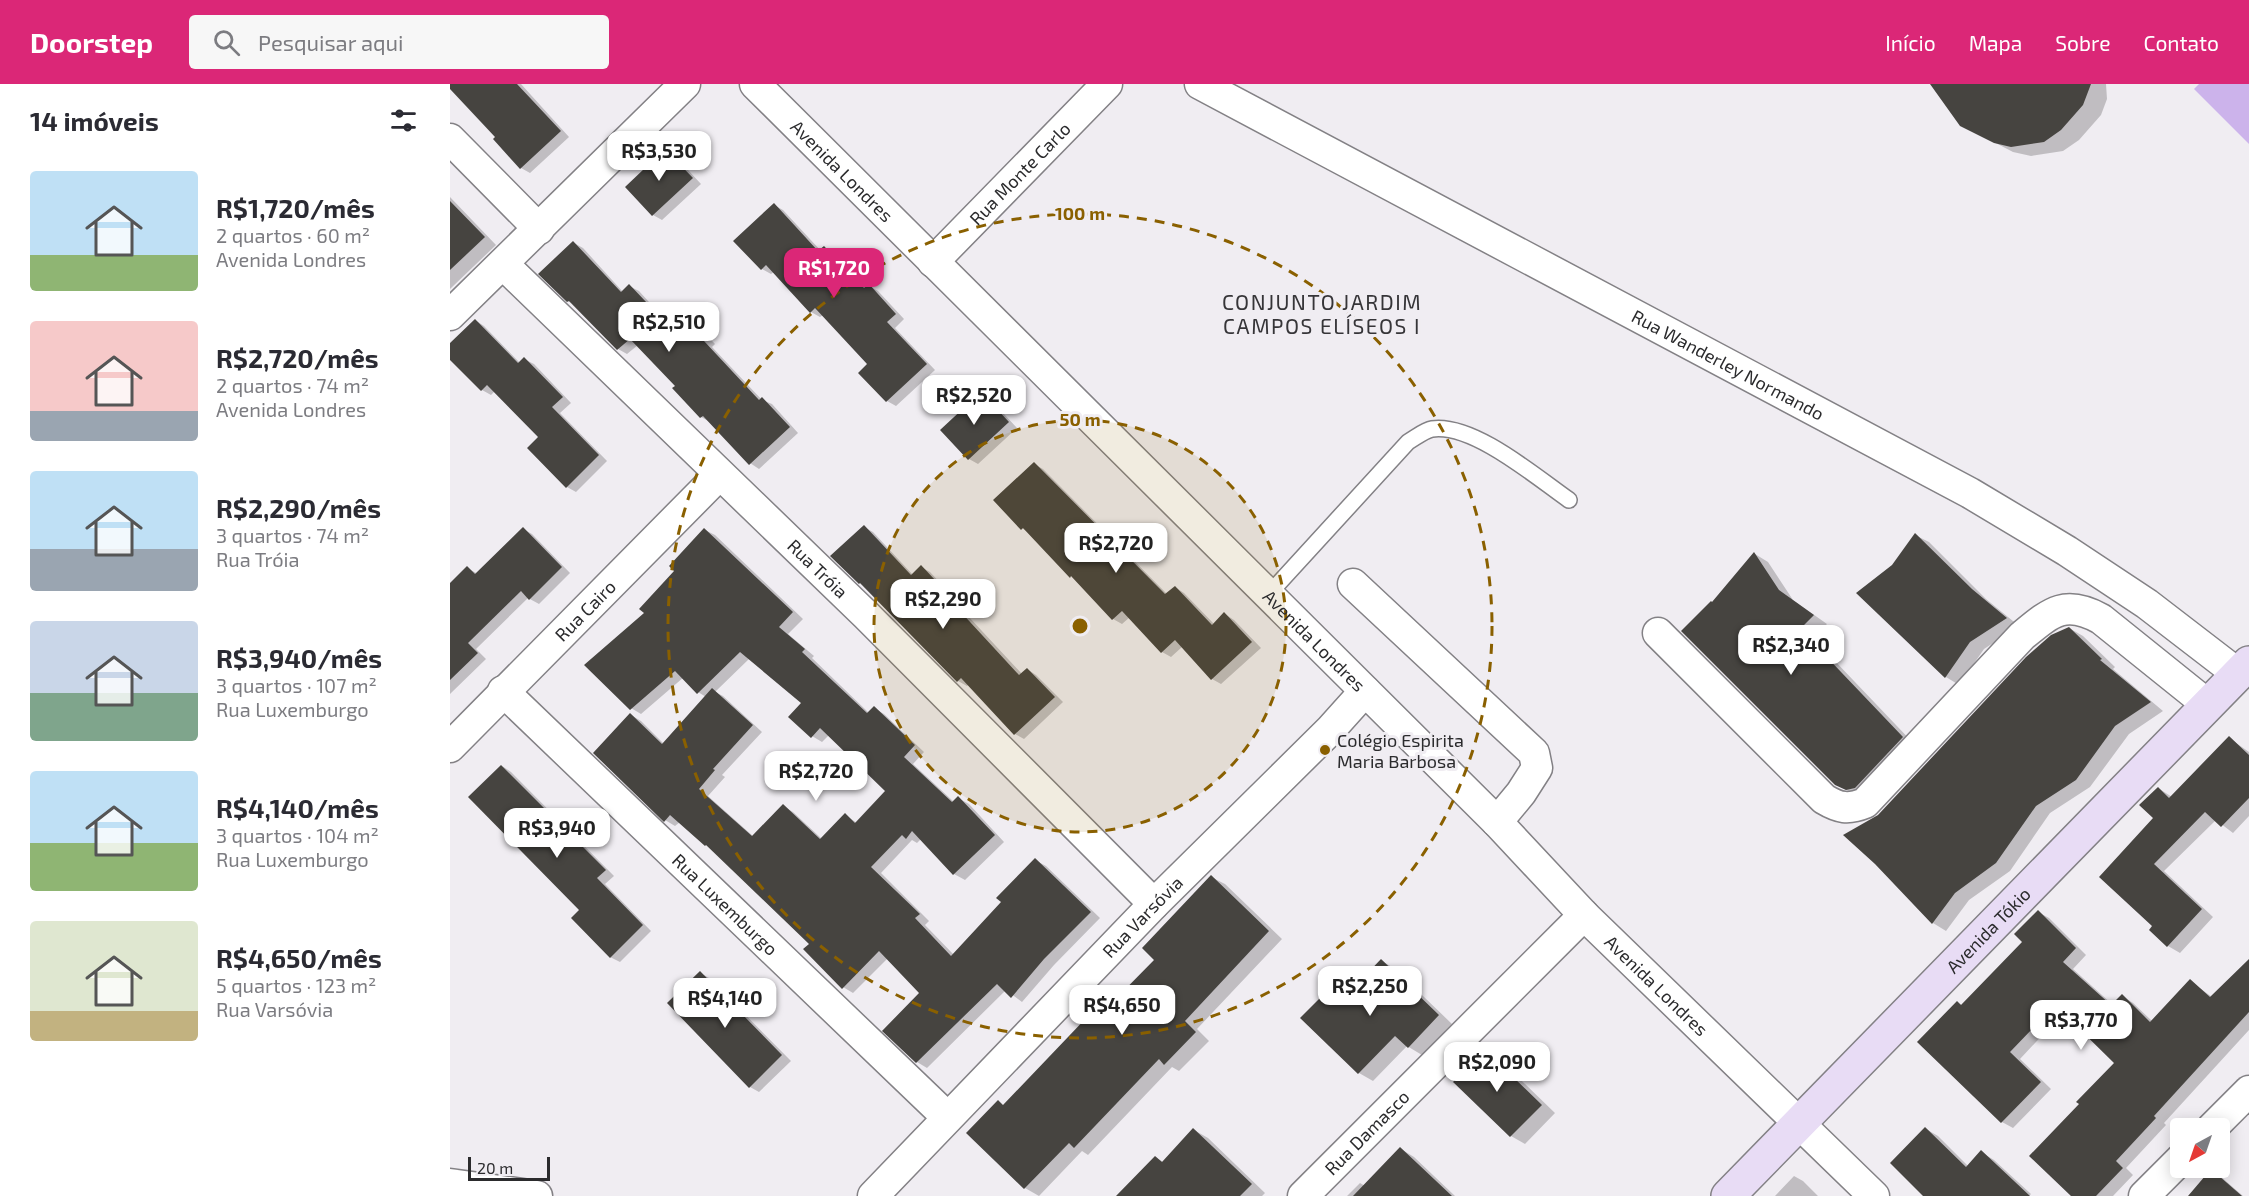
<!DOCTYPE html>
<html lang="pt">
<head>
<meta charset="utf-8">
<style>
  :root { --surface:#fff; --page:#f7f7f7; --text:#2b2b33; --muted:#7c7c81; --accent:#db2777 }
  body { margin:0; font-family:"Exo 2",sans-serif; background:var(--page); color:var(--text); height:100vh; display:flex; flex-direction:column; font-size:22px; white-space:nowrap }
  * { box-sizing:border-box; margin:0 }
  p { font-size:20px; color:var(--muted) }
  .icon { flex:none; width:33px; height:33px; fill:none; stroke:currentColor; stroke-width:2; stroke-linecap:round; stroke-linejoin:round }
  .map { position:relative; flex:1; overflow:hidden }
  .panel { display:flex; flex-direction:column; background:var(--surface); width:450px }
  .panel>* { flex:none }
  .needle { width:39px; rotate:220deg }
  .tools { position:absolute; left:1720px; top:1034px; display:grid; gap:12px }
  .tools a { display:grid; place-items:center; width:60px; height:60px; border-radius:6px; background:var(--surface); box-shadow:0 3px 15px #0003; font-size:30px }
  .scale { position:absolute; left:18px; bottom:15px; width:82px; box-sizing:border-box; padding-left:6px; border:3px solid #2b2b2d; border-top:0; font-size:16px; line-height:21px; white-space:nowrap; color:#2b2b2d; -webkit-text-stroke:4px #f0edf2; paint-order:stroke }
  .price { position:absolute; translate:-50% -51px; padding:0 14px; border-radius:12px; background:#fff; color:#222; font-size:20px; line-height:39px; filter:drop-shadow(0 2px 3px #0008) }
  .price::after { content:''; position:absolute; left:50%; top:36px; width:18px; height:14px; margin-left:-9px; background:inherit; clip-path:polygon(0 0,100% 0,50% 100%) }
  .price.current { background:var(--accent); color:#fff }
  ul { padding:0; list-style:none }
  li { display:flex; align-items:center; gap:18px; height:150px; padding:0 30px }
  li span { display:grid; place-items:center; flex:none; width:168px; height:120px; border-radius:6px; color:#555 }
  li>.icon { margin-inline-start:auto }
  span .icon { width:72px; height:72px; fill:#fffc; stroke-width:1 }
  li b { font-size:26px }
  h2 { display:flex; justify-content:space-between; align-items:center; height:72px; padding:0 30px; font-size:26px }
  header { display:flex; align-items:center; gap:36px; box-sizing:border-box; height:84px; padding:0 30px; background:var(--accent); color:#fff }
  header strong { font-size:28px }
  nav { display:flex; gap:33px; margin-inline-start:auto; font-size:21px }
  .search { width:420px; height:54px; background:var(--page); display:flex; align-items:center; gap:15px; box-sizing:border-box; padding:0 21px; border-radius:6px; color:var(--muted); font-size:22px }
  main { display:flex; flex:1; min-height:0 }
  .map>svg:first-child { display:block }
  .green { fill:#ccb3eb }
  .shadow { fill:#0003; fill-rule:evenodd }
  .building { fill:#464440 }
  .lines { fill:none; stroke-linecap:round; stroke-linejoin:round }
  .lane-casing { stroke:#838185; stroke-width:18 }
  .street-casing { stroke:#838185; stroke-width:33 }
  .secondary-casing { stroke:#838185; stroke-width:36 }
  .lane { stroke:#fff; stroke-width:15 }
  .street { stroke:#fff; stroke-width:30 }
  .secondary { stroke:#e8dcf5; stroke-width:33 }
  .ring { fill:none; stroke:#8a6000; stroke-width:3; stroke-dasharray:10 8 }
  .poi-dot { fill:#8a6000; stroke:#f0edf2; stroke-width:2 }
  .labels { text-anchor:middle; dominant-baseline:central; stroke-width:6; stroke-linejoin:round; paint-order:stroke }
  .street-label { font-size:18px; fill:#2b2b2d; stroke:#f0edf2 }
  .poi-label { font-size:18px; fill:#2b2b2d; stroke:#f0edf2; text-anchor:start }
  .quarter-label { font-size:21px; letter-spacing:1.5px; fill:#363538; stroke:#f0edf2 }
  .centre { fill:#8a6000; stroke:#f0edf2; stroke-width:3 }
  .ring-label { font-size:18px; text-anchor:middle; font-weight:bold; fill:#8a6000; stroke:#f0edf2; stroke-width:6; stroke-linejoin:round; paint-order:stroke }
</style>
</head>
<body>
<header>
<strong>Doorstep</strong>
<div class="search"><svg class="icon" aria-label="search" viewBox="0 0 24 24"><circle cx="10" cy="10" r="6"/><path d="M15 15l6 6"/></svg>Pesquisar aqui</div>
<nav><a>Início</a><a>Mapa</a><a>Sobre</a><a>Contato</a></nav>
</header>
<main>
<section class="panel">
<h2>14 imóveis<svg class="icon" aria-label="filters" viewBox="0 0 24 24"><path d="M4 7h16M4 17h16"/><circle cx="9" cy="7" r="2"/><circle cx="15" cy="17" r="2"/></svg></h2>
<ul>
<li><span style="background:linear-gradient(#bfe0f5 70%,#8fb573 0)"><svg class="icon" aria-label="home" viewBox="0 0 24 24"><path d="M3 11l9-7 9 7M6 9v11h12V9"/></svg></span><div><b>R$1,720/mês</b><p>2 quartos · 60 m²</p><p>Avenida Londres</p></div></li>
<li><span style="background:linear-gradient(#f6c9c9 75%,#9aa5b1 0)"><svg class="icon" aria-label="home" viewBox="0 0 24 24"><path d="M3 11l9-7 9 7M6 9v11h12V9"/></svg></span><div><b>R$2,720/mês</b><p>2 quartos · 74 m²</p><p>Avenida Londres</p></div></li>
<li><span style="background:linear-gradient(#bfe0f5 65%,#9aa5b1 0)"><svg class="icon" aria-label="home" viewBox="0 0 24 24"><path d="M3 11l9-7 9 7M6 9v11h12V9"/></svg></span><div><b>R$2,290/mês</b><p>3 quartos · 74 m²</p><p>Rua Tróia</p></div></li>
<li><span style="background:linear-gradient(#c9d6e8 60%,#7fa58c 0)"><svg class="icon" aria-label="home" viewBox="0 0 24 24"><path d="M3 11l9-7 9 7M6 9v11h12V9"/></svg></span><div><b>R$3,940/mês</b><p>3 quartos · 107 m²</p><p>Rua Luxemburgo</p></div></li>
<li><span style="background:linear-gradient(#bfe0f5 60%,#8fb573 0)"><svg class="icon" aria-label="home" viewBox="0 0 24 24"><path d="M3 11l9-7 9 7M6 9v11h12V9"/></svg></span><div><b>R$4,140/mês</b><p>3 quartos · 104 m²</p><p>Rua Luxemburgo</p></div></li>
<li><span style="background:linear-gradient(#dfe7d0 75%,#c2b280 0)"><svg class="icon" aria-label="home" viewBox="0 0 24 24"><path d="M3 11l9-7 9 7M6 9v11h12V9"/></svg></span><div><b>R$4,650/mês</b><p>5 quartos · 123 m²</p><p>Rua Varsóvia</p></div></li>
</ul>
</section>
<div class="map">
<svg width="1799" height="1112" viewBox="0 0 1799 1112">
  <rect width="100%" height="100%" fill="#f0edf2"/>
  <!-- green -->
  <path class="green" d="M 1749,0 L 1799,0 L 1799,60 L 1744,5 Z"/>
  <!-- shadow -->
  <path class="shadow" d="M 0,0 L 71,0 L 119,53 L 80,89 L 71,84 L 48,53 L 0,3 Z
    M 1484,0 L 1656,0 L 1657,15 L 1651,31 L 1629,56 L 1613,67 L 1581,72 L 1563,68 L 1511,41 Z
    M 216,67 L 225,72 L 251,100 L 212,136 L 203,131 Z
    M 0,113 L 46,161 L 0,205 Z
    M 324,121 L 333,126 L 371,167 L 374,164 L 383,169 L 416,204 L 419,202 L 428,207 L 454,235 L 445,244 L 485,286 L 446,322 L 437,317 L 419,280 L 373,231 L 370,233 L 361,228 L 324,188 L 321,190 L 312,185 Z
    M 124,159 L 133,164 L 173,208 L 179,202 L 189,207 L 217,238 L 229,227 L 238,232 L 265,260 L 262,263 L 312,316 L 322,320 L 348,349 L 309,385 L 300,379 L 260,338 L 251,333 L 227,302 L 188,261 L 177,270 L 168,265 L 124,220 L 118,217 Z
    M 25,236 L 34,242 L 70,279 L 74,275 L 84,280 L 121,319 L 110,329 L 157,377 L 126,408 L 117,403 L 90,353 L 45,307 L 41,311 L 32,306 L 0,274 L 0,261 Z
    M 531,310 L 540,315 L 567,344 L 528,380 L 519,375 Z
    M 584,380 L 593,385 L 717,510 L 725,503 L 734,509 L 764,540 L 775,530 L 784,536 L 811,564 L 771,600 L 762,595 L 732,563 L 721,573 L 712,568 L 680,533 L 672,540 L 663,535 L 581,450 L 572,444 Z
    M 414,443 L 423,448 L 463,491 L 471,483 L 480,488 L 507,517 L 505,518 L 572,590 L 577,585 L 586,591 L 613,618 L 574,655 L 565,650 L 519,600 L 517,602 L 508,597 L 416,503 L 410,499 Z
    M 73,445 L 82,450 L 120,489 L 89,520 L 78,514 L 26,565 L 36,575 L 0,610 L 0,501 L 17,484 L 28,490 Z
    M 255,446 L 265,451 L 353,535 L 338,550 L 364,572 L 362,574 L 419,629 L 424,624 L 434,630 L 474,668 L 463,680 L 504,718 L 508,714 L 519,720 L 554,758 L 515,796 L 504,790 L 471,755 L 467,759 L 462,756 L 431,789 L 479,837 L 475,841 L 504,871 L 553,818 L 585,776 L 596,782 L 650,834 L 604,881 L 572,918 L 556,906 L 477,984 L 467,978 L 471,909 L 438,874 L 403,909 L 393,903 L 361,860 L 262,765 L 230,738 L 225,742 L 215,736 L 181,631 L 191,637 L 214,660 L 256,613 L 248,608 L 234,593 L 191,630 L 181,624 L 196,529 ZM 300,574 L 353,619 L 362,652 L 372,658 L 379,651 L 437,707 L 407,739 L 395,731 L 372,755 L 343,728 L 333,722 L 304,753 L 258,712 L 275,693 L 272,691 L 312,648 L 273,612 L 265,608 Z
    M 1465,451 L 1479,458 L 1536,515 L 1569,542 L 1534,565 L 1509,601 L 1496,593 L 1409,509 L 1444,482 Z
    M 1305,470 L 1318,478 L 1343,516 L 1377,540 L 1363,554 L 1466,662 L 1418,712 L 1400,708 L 1385,700 L 1263,520 Z
    M 1619,544 L 1633,552 L 1665,583 L 1663,585 L 1713,627 L 1679,650 L 1640,703 L 1600,729 L 1560,787 L 1519,816 L 1496,847 L 1483,839 L 1429,732 Z
    M 1779,654 L 1799,668 L 1799,732 L 1783,749 L 1766,736 L 1714,787 L 1763,833 L 1730,869 L 1718,862 L 1701,846 L 1704,842 L 1651,793 L 1705,734 L 1708,704 L 1722,713 Z
    M 52,682 L 61,688 L 164,792 L 155,800 L 201,847 L 170,878 L 160,873 Z
    M 761,793 L 775,800 L 832,855 L 747,945 L 759,957 L 729,987 L 722,983 L 638,1071 L 632,1067 L 589,1112 L 575,1104 L 555,1022 L 639,932 L 647,937 L 706,875 Z
    M 1588,828 L 1599,834 L 1636,871 L 1623,885 L 1663,921 L 1672,912 L 1683,919 L 1702,937 L 1740,897 L 1762,913 L 1799,877 L 1799,946 L 1714,1039 L 1716,1041 L 1676,1084 L 1683,1091 L 1663,1112 L 1623,1112 L 1631,1020 L 1666,979 L 1614,928 L 1570,975 L 1601,1005 L 1563,1044 L 1552,1038 L 1469,958 L 1507,919 L 1512,921 L 1574,858 Z
    M 932,877 L 945,885 L 1002,940 L 972,971 L 957,962 L 923,997 L 909,989 L 852,934 L 882,903 L 897,913 Z
    M 250,889 L 259,894 L 341,977 L 309,1008 L 300,1003 Z
    M 1034,966 L 1048,974 L 1105,1029 L 1075,1060 L 1061,1052 L 1005,998 Z
    M 1476,1045 L 1488,1052 L 1518,1082 L 1531,1068 L 1544,1076 L 1581,1110 L 1579,1112 L 1475,1112 Z
    M 744,1046 L 758,1054 L 815,1109 L 812,1112 L 676,1112 L 705,1073 L 713,1078 Z
    M 951,1065 L 964,1073 L 1005,1112 L 897,1112 L 910,1099 L 915,1102 Z
    M 1761,1087 L 1770,1092 L 1793,1112 L 1740,1112 Z
    M 1344,1092 L 1353,1097 L 1368,1112 L 1325,1112 Z"/>
  <!-- building -->
  <path class="building" d="M 0,0 L 67,0 L 111,47 L 70,85 L 43,55 L 45,53 L 0,5 Z
    M 1480,0 L 1641,0 L 1633,21 L 1611,46 L 1594,58 L 1561,63 L 1544,59 L 1510,42 Z
    M 215,65 L 243,94 L 202,132 L 175,103 Z
    M 0,117 L 35,153 L 0,186 Z
    M 324,119 L 368,167 L 374,162 L 414,204 L 419,200 L 446,230 L 437,238 L 477,280 L 436,318 L 408,289 L 417,280 L 365,224 L 360,229 L 316,181 L 311,186 L 283,157 Z
    M 123,157 L 171,208 L 179,200 L 215,238 L 229,225 L 256,254 L 254,257 L 309,316 L 312,313 L 340,343 L 299,381 L 253,332 L 250,334 L 222,304 L 225,302 L 180,255 L 167,266 L 119,217 L 117,218 L 88,190 Z
    M 25,235 L 68,279 L 74,273 L 113,313 L 102,323 L 149,371 L 116,404 L 77,364 L 88,353 L 37,301 L 31,307 L 0,276 L 0,259 Z
    M 531,308 L 559,338 L 518,376 L 490,346 Z
    M 584,378 L 715,510 L 725,502 L 762,541 L 774,528 L 802,558 L 761,596 L 725,556 L 711,569 L 672,527 L 662,536 L 621,492 L 620,494 L 573,444 L 571,446 L 543,416 Z
    M 414,441 L 461,491 L 471,481 L 499,511 L 497,513 L 569,591 L 577,584 L 605,613 L 564,651 L 511,594 L 507,598 L 410,499 L 409,500 L 380,472 Z
    M 73,443 L 112,483 L 79,516 L 71,507 L 18,559 L 28,569 L 0,596 L 0,499 L 17,482 L 25,490 Z
    M 254,444 L 343,528 L 329,543 L 355,565 L 352,568 L 417,629 L 424,622 L 465,661 L 454,673 L 502,718 L 508,712 L 545,751 L 503,791 L 462,747 L 456,755 L 452,751 L 421,783 L 470,830 L 465,834 L 501,872 L 551,818 L 546,814 L 585,774 L 641,828 L 594,875 L 561,914 L 547,900 L 466,979 L 432,947 L 469,909 L 429,867 L 392,905 L 353,865 L 359,860 L 256,761 L 255,762 L 220,731 L 214,738 L 143,669 L 180,629 L 212,660 L 262,604 L 303,641 L 263,685 L 265,686 L 249,705 L 302,752 L 333,720 L 370,755 L 395,729 L 405,739 L 435,707 L 370,644 L 361,654 L 338,633 L 351,619 L 290,568 L 247,610 L 225,587 L 180,626 L 134,581 L 194,529 L 189,525 L 224,487 L 219,482 Z
    M 1465,449 L 1522,505 L 1557,534 L 1520,558 L 1495,594 L 1406,509 L 1442,481 Z
    M 1304,468 L 1329,506 L 1364,531 L 1350,545 L 1453,653 L 1405,704 L 1396,706 L 1385,701 L 1231,547 L 1261,517 L 1262,518 Z
    M 1619,543 L 1652,575 L 1650,576 L 1701,618 L 1665,642 L 1626,696 L 1586,722 L 1546,779 L 1505,809 L 1482,840 L 1425,780 L 1393,751 L 1428,731 L 1576,573 L 1601,551 Z
    M 1779,652 L 1799,671 L 1799,714 L 1771,743 L 1755,728 L 1704,780 L 1752,825 L 1717,863 L 1699,846 L 1702,842 L 1649,793 L 1703,734 L 1689,721 L 1708,703 L 1719,714 Z
    M 51,681 L 156,786 L 147,794 L 193,841 L 160,874 L 121,834 L 129,826 L 18,713 Z
    M 761,791 L 819,847 L 735,937 L 746,948 L 714,981 L 709,975 L 624,1064 L 619,1059 L 574,1105 L 516,1049 L 548,1016 L 553,1021 L 639,931 L 645,936 L 704,876 L 692,864 Z
    M 1588,826 L 1626,864 L 1613,878 L 1661,921 L 1672,910 L 1700,938 L 1740,895 L 1760,913 L 1799,875 L 1799,928 L 1704,1032 L 1706,1034 L 1666,1077 L 1673,1084 L 1646,1112 L 1621,1112 L 1579,1072 L 1629,1020 L 1626,1018 L 1664,979 L 1605,921 L 1560,968 L 1591,998 L 1551,1039 L 1467,958 L 1507,917 L 1511,921 L 1572,858 L 1564,850 Z
    M 931,875 L 989,931 L 958,964 L 945,952 L 908,990 L 850,934 L 882,902 L 894,914 Z
    M 250,887 L 332,971 L 299,1004 L 217,919 Z
    M 1034,965 L 1092,1021 L 1060,1053 L 1003,998 Z
    M 1475,1043 L 1516,1083 L 1531,1066 L 1580,1112 L 1473,1112 L 1440,1079 Z
    M 743,1044 L 802,1100 L 790,1112 L 666,1112 L 705,1072 L 712,1078 Z
    M 950,1063 L 1002,1112 L 903,1112 Z
    M 1761,1085 L 1792,1112 L 1738,1112 Z"/>
  <g class="lines">
    <defs>
      <path id="lane" d="M 818,511 L 958,358 C 965,354 975,346 982,345 C 1023,339 1086,393 1119,416"/>
      <g id="street">
        <path id="s1" d="M 305,0 L 1047,738 L 1134,831 L 1424,1112"/>
        <path id="s2" d="M 750,0 L 1520,409 L 1617,467 L 1697,520 L 1788,590"/>
        <path d="M 0,55 L 89,145"/>
        <path id="s3" d="M 483,178 L 657,0"/>
        <path id="s4" d="M 53,180 L 416,531 L 704,820"/>
        <path d="M 0,231 L 235,0"/>
        <path d="M 903,500 L 1084,669 L 1087,684 L 1071,709 L 1047,738"/>
        <path d="M 1208,549 L 1374,715 C 1389,724 1398,726 1415,719 L 1572,552 C 1601,528 1615,515 1651,535 L 1758,621"/>
        <path id="s5" d="M 53,607 L 497,1033"/>
        <path id="s6" d="M 0,663 L 269,391"/>
        <path d="M 1762,1044 L 1799,1007"/>
        <path d="M 0,1100 L 87,1112"/>
        <path id="s7" d="M 423,1112 L 704,820 L 880,646 L 915,607"/>
        <path id="s8" d="M 853,1112 L 1134,831"/>
        <path d="M 1694,1112 L 1731,1075"/>
      </g>
      <g id="secondary">
        <path id="s9" d="M 1278,1112 L 1799,579"/>
      </g>
    </defs>
    <!-- lane casing -->
    <use href="#lane" class="lane-casing"/>
    <!-- street casing -->
    <use href="#street" class="street-casing"/>
    <!-- secondary casing -->
    <use href="#secondary" class="secondary-casing"/>
    <!-- lane -->
    <use href="#lane" class="lane"/>
    <!-- street -->
    <use href="#street" class="street"/>
    <!-- secondary -->
    <use href="#secondary" class="secondary"/>
  </g>
  <!-- distance rings -->
  <circle cx="630" cy="542" r="206" fill="#8a6000" fill-opacity=".12"/>
  <g class="ring">
    <circle cx="630" cy="542" r="206"/>
    <circle cx="630" cy="542" r="412"/>
  </g>
  <!-- markers -->
  <circle class="poi-dot" cx="875" cy="666" r="6"/>
  <g class="labels">
    <!-- street labels -->
    <g class="street-label">
      <text stroke="none"><textPath href="#s1" startOffset="123">Avenida Londres</textPath></text>
      <text stroke="none"><textPath href="#s3" startOffset="124">Rua Monte Carlo</textPath></text>
      <text stroke="none"><textPath href="#s2" startOffset="598">Rua Wanderley Normando</textPath></text>
      <text stroke="none"><textPath href="#s4" startOffset="438">Rua Tróia</textPath></text>
      <text stroke="none"><textPath href="#s6" startOffset="192">Rua Cairo</textPath></text>
      <text stroke="none"><textPath href="#s1" startOffset="789">Avenida Londres</textPath></text>
      <text stroke="none"><textPath href="#s5" startOffset="308">Rua Luxemburgo</textPath></text>
      <text stroke="none"><textPath href="#s7" startOffset="388">Rua Varsóvia</textPath></text>
      <text stroke="none"><textPath href="#s9" startOffset="372">Avenida Tókio</textPath></text>
      <text stroke="none"><textPath href="#s1" startOffset="1275">Avenida Londres</textPath></text>
      <text stroke="none"><textPath href="#s8" startOffset="90">Rua Damasco</textPath></text>
    </g>
    <!-- poi labels -->
    <g class="poi-label">
      <text x="887" y="656">Colégio Espirita<tspan x="887" dy="21">Maria Barbosa</tspan></text>
    </g>
    <!-- quarter labels -->
    <g class="quarter-label">
      <text x="872" y="217">CONJUNTO JARDIM<tspan x="872" dy="24">CAMPOS ELÍSEOS I</tspan></text>
    </g>
  </g>
  <circle cx="630" cy="542" r="9" class="centre"/>
  <g class="ring-label">
    <text x="630" y="136">100 m</text>
    <text x="630" y="342">50 m</text>
  </g>
</svg>
<div class="tools">
<a><svg class="needle" viewBox="-14 -14 28 28"><path d="M0-13l5 13h-10z" fill="#e53935"/><path d="M0 13l5-13h-10z" fill="#7c7c81"/></svg></a>
</div>
<div class="scale">20 m</div>
<b class="price" style="left:209px;top:98px">R$3,530</b>
<b class="price current" style="left:384px;top:215px">R$1,720</b>
<b class="price" style="left:219px;top:269px">R$2,510</b>
<b class="price" style="left:524px;top:342px">R$2,520</b>
<b class="price" style="left:666px;top:490px">R$2,720</b>
<b class="price" style="left:493px;top:546px">R$2,290</b>
<b class="price" style="left:1341px;top:592px">R$2,340</b>
<b class="price" style="left:366px;top:718px">R$2,720</b>
<b class="price" style="left:107px;top:775px">R$3,940</b>
<b class="price" style="left:920px;top:933px">R$2,250</b>
<b class="price" style="left:275px;top:945px">R$4,140</b>
<b class="price" style="left:672px;top:952px">R$4,650</b>
<b class="price" style="left:1631px;top:967px">R$3,770</b>
<b class="price" style="left:1047px;top:1009px">R$2,090</b>
</div>
</main>
</body>
</html>
